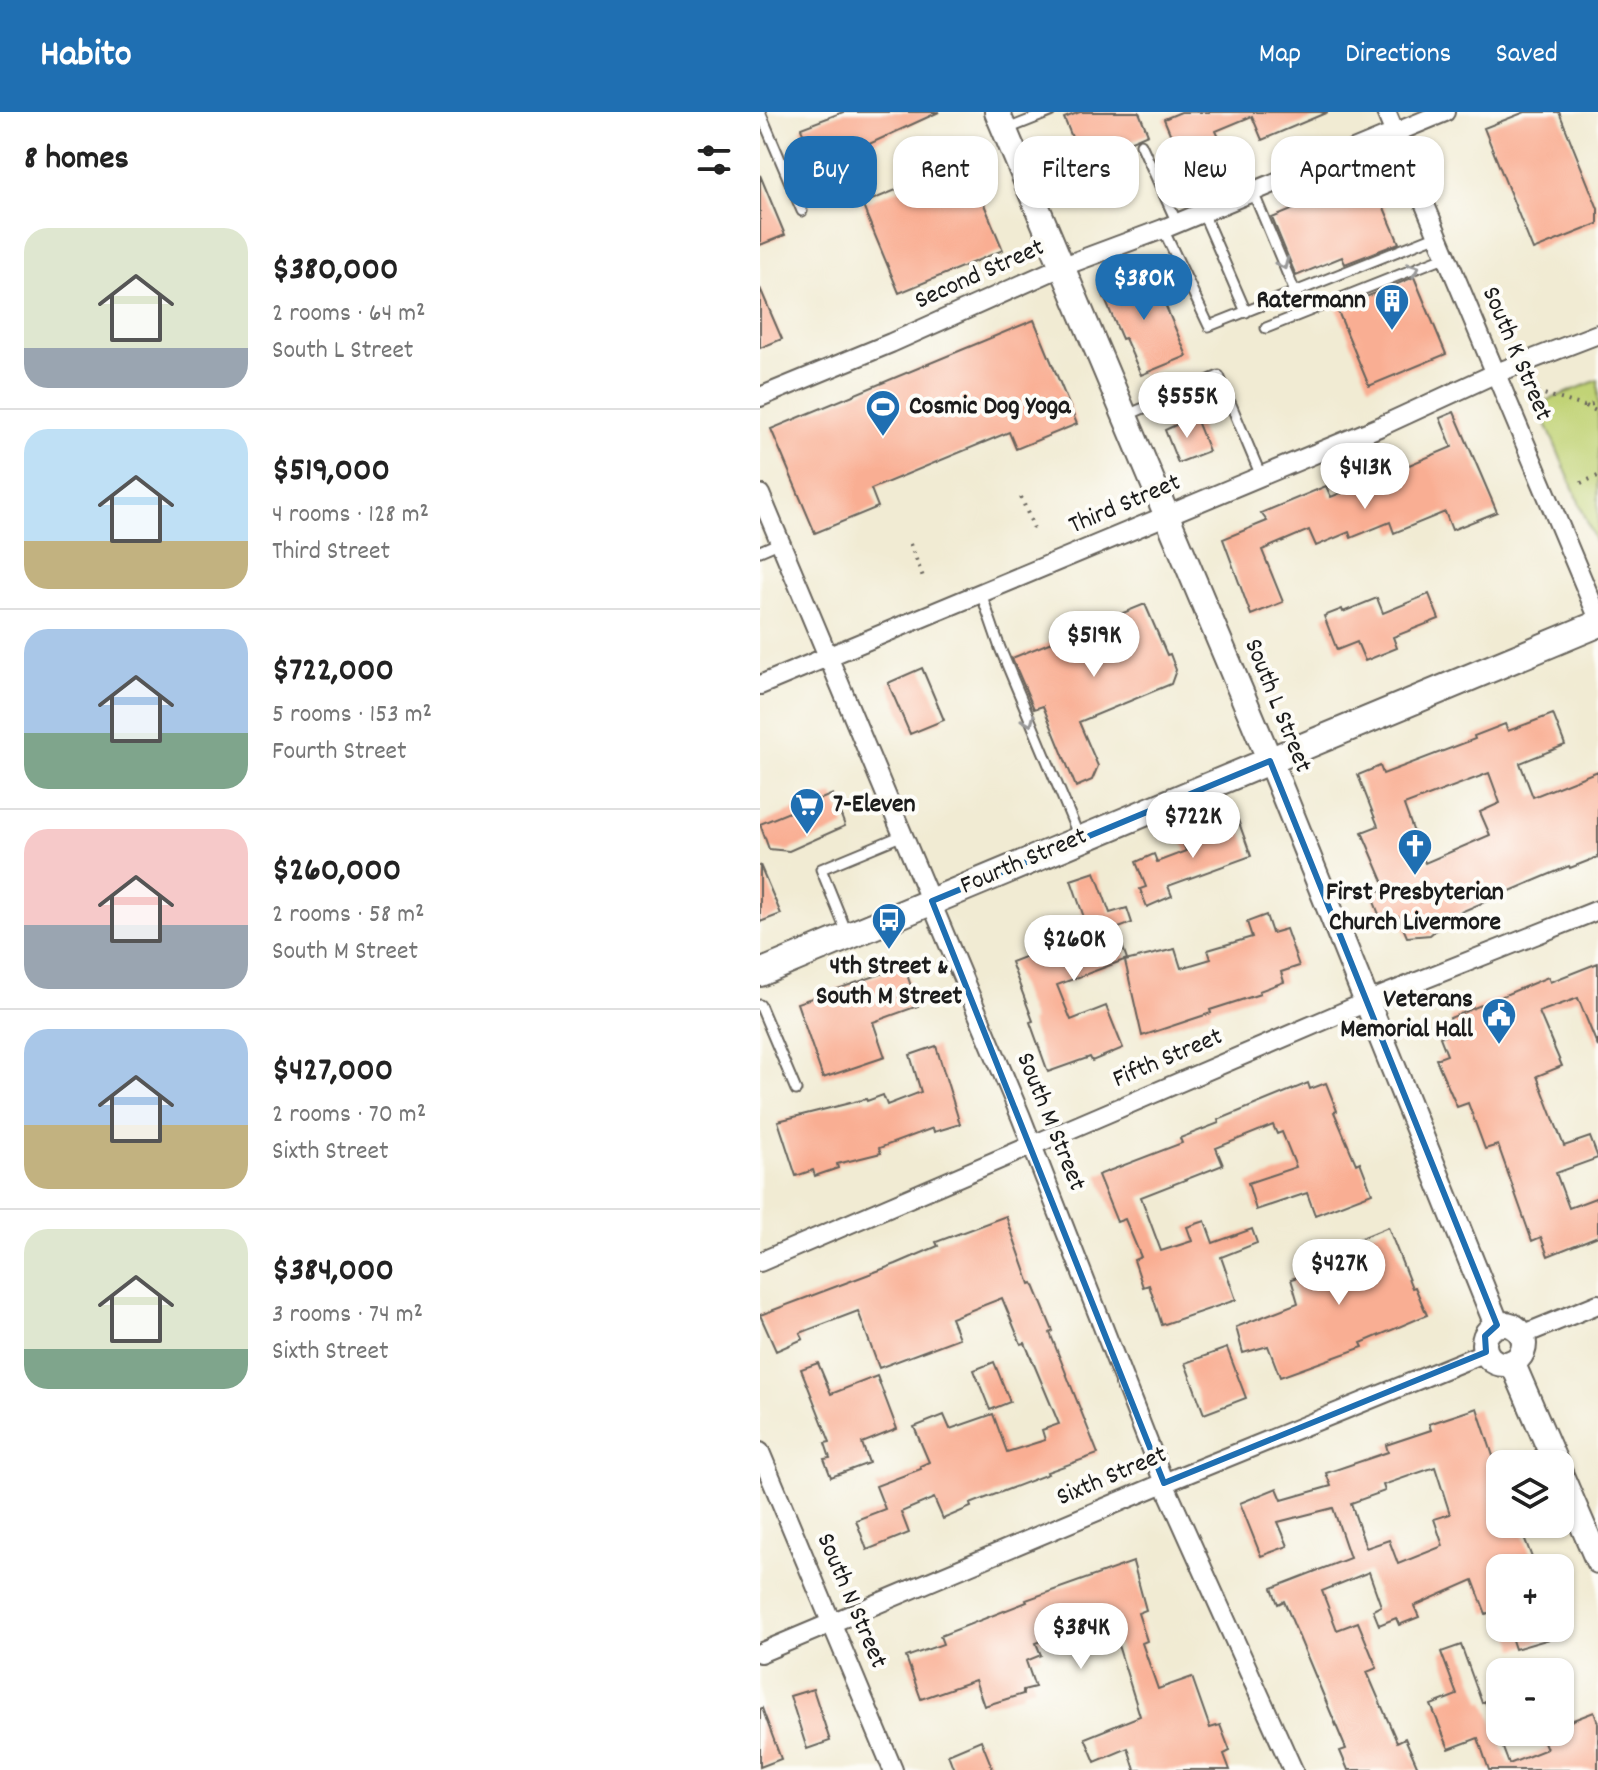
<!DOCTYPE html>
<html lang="en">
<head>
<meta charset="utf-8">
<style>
  :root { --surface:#fff; --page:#f6f6f6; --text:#222; --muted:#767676; --line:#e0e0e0; --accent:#1f6fb2 }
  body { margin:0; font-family:Dekko,sans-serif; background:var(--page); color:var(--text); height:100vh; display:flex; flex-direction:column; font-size:30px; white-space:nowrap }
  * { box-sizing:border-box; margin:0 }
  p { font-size:26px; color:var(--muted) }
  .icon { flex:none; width:44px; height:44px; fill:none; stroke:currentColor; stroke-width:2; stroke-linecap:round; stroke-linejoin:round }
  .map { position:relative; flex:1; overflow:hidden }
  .drawer { display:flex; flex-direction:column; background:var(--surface); width:760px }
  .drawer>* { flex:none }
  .hud { position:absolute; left:24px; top:24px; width:694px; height:72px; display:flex; gap:16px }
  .buttons { position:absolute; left:726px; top:1338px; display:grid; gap:16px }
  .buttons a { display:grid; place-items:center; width:88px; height:88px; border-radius:16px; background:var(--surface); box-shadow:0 2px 6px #0004; font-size:40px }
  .price { position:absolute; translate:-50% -68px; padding:0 18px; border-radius:28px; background:#fff; color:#222; font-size:26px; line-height:52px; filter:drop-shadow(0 2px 4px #0008) }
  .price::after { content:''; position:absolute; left:50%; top:48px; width:24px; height:18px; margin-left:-12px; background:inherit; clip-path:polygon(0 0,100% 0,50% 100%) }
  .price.selected { background:var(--accent); color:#fff }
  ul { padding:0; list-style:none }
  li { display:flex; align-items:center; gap:24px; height:200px; padding:0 24px }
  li+li { border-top:2px solid var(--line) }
  li span { display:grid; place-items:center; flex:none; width:224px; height:160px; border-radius:24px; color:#555 }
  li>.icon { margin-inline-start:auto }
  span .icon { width:96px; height:96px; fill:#fffc; stroke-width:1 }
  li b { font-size:34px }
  h2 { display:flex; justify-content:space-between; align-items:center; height:96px; padding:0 24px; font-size:34px }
  .pill { padding:0 28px; border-radius:24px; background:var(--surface); box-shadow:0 2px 6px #0004; font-size:28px; line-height:72px }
  .pill.selected { background:var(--accent); color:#fff }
  header { display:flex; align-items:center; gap:48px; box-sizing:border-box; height:112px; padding:0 40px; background:var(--accent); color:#fff }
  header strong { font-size:38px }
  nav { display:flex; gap:44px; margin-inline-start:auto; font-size:28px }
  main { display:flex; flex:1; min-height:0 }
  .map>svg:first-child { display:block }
  .green { fill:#c1d376; stroke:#6e7849; stroke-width:2 }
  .building { fill:#f9ae93; fill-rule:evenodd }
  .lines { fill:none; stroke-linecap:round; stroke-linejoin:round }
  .service-casing { stroke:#67645c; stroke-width:13 }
  .minor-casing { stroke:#67645c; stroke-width:22 }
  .tertiary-casing { stroke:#67645c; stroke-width:28 }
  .secondary-casing { stroke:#67645c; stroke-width:30 }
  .path { stroke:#67645c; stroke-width:4; stroke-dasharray:2 6; stroke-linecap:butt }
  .service { stroke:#fff; stroke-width:9 }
  .minor { stroke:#fff; stroke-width:18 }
  .tertiary { stroke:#fff; stroke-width:24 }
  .secondary { stroke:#fff; stroke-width:26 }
  .oneway { stroke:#999 }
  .marked { fill:none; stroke:#1f6fb2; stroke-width:6; stroke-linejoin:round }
  .labels { text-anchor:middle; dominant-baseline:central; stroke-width:8; stroke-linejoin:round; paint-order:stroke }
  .street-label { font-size:26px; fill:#1c1c1c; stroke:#fdfcf7 }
  .poi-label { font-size:26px; font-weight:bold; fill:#1c1c1c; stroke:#fdfcf7; text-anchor:end }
</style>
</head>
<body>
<header>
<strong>Habito</strong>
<nav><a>Map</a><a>Directions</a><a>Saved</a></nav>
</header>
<main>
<section class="drawer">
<h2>8 homes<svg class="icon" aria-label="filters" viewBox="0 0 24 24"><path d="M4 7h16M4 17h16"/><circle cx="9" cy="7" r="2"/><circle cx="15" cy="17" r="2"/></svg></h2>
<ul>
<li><span style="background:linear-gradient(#dfe7d0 75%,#9aa5b1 0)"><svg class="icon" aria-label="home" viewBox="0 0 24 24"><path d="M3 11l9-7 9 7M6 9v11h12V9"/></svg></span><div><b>$380,000</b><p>2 rooms · 64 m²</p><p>South L Street</p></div></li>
<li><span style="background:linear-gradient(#bfe0f5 70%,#c2b280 0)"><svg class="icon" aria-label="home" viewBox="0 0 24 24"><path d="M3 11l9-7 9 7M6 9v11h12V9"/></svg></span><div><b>$519,000</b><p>4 rooms · 128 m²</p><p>Third Street</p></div></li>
<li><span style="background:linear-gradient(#a9c7e8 65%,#7fa58c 0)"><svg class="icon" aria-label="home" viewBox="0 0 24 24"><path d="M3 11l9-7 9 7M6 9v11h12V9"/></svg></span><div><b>$722,000</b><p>5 rooms · 153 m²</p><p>Fourth Street</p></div></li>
<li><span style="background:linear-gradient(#f6c9c9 60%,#9aa5b1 0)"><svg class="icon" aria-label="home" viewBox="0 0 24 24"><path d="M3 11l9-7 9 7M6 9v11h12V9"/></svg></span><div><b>$260,000</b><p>2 rooms · 58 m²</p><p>South M Street</p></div></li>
<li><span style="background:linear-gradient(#a9c7e8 60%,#c2b280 0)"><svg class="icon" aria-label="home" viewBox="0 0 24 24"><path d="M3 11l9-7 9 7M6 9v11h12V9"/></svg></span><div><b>$427,000</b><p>2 rooms · 70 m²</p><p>Sixth Street</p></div></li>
<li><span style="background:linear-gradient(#dfe7d0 75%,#7fa58c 0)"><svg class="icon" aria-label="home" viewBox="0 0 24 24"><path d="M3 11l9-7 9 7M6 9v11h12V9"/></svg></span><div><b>$384,000</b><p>3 rooms · 74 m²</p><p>Sixth Street</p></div></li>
</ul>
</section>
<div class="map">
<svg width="838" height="1658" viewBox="0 0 838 1658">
  <rect width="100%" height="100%" fill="#fdfcf7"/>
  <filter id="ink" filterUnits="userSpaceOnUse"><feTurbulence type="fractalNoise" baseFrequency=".0125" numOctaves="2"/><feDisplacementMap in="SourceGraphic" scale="16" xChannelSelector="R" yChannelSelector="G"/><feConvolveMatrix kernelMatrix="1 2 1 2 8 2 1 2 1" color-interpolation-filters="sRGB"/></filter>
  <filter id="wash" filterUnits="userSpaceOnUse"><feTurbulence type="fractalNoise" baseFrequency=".006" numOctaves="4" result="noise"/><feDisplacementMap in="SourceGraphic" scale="32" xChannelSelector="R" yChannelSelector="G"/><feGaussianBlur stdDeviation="1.8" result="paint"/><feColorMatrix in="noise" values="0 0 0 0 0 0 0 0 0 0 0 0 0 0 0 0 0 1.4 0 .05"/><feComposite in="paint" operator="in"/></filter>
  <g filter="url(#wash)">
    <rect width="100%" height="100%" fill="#f1ebd3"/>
    <!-- green -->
    <path class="green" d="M 838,268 L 838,436 L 778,292 Z"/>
    <g id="blocks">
      <!-- building -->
      <path class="building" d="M 83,0 L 179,0 L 57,56 L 41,16 Z
        M 320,0 L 379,0 L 388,22 L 345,40 L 349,50 L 326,59 L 304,6 Z
        M 421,0 L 568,0 L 502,28 L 492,4 L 456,19 L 461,30 L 421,48 L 404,7 Z
        M 765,0 L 799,0 L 838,97 L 838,112 L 773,138 L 724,16 Z
        M 206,49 L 243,138 L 139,181 L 102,92 Z
        M 0,63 L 25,123 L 0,133 Z
        M 611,65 L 639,131 L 585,152 L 582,145 L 536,164 L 512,106 Z
        M 390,157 L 427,244 L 381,263 L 365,226 L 362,227 L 341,178 Z
        M 654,165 L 686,242 L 609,274 L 577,197 Z
        M 0,176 L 22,227 L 0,236 Z
        M 274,208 L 317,312 L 256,337 L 249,320 L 111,377 L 118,395 L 55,421 L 11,317 Z
        M 694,300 L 737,400 L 692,418 L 685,400 L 634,421 L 630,410 L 591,426 L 589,420 L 556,434 L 549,418 L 502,438 L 523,490 L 491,503 L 463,427 L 507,409 L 501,401 L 566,374 L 571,385 L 625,363 L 624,360 L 640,353 L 642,356 L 692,335 L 680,306 Z
        M 435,304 L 449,339 L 418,351 L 405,318 Z
        M 669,482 L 679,507 L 633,525 L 637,536 L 605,549 L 597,530 L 577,538 L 564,504 L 582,497 L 583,500 L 617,486 L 623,501 Z
        M 385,492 L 407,543 L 410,542 L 416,558 L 411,572 L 319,610 L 338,654 L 332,668 L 316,675 L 283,594 L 274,597 L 252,546 Z
        M 162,556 L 184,608 L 150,622 L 128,571 Z
        M 793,602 L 805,633 L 760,651 L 773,685 L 838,659 L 838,745 L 810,756 L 809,754 L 682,808 L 683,812 L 670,823 L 647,825 L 638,804 L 622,810 L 611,782 L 626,776 L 602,720 L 618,714 L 598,663 L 620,654 L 623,662 L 715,627 L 714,624 L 745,612 L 748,619 ZM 729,661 L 740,691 L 720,700 L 730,723 L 665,751 L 644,693 Z
        M 73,682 L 85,714 L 29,739 L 9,737 L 0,712 Z
        M 478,708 L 491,744 L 408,774 L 412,784 L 387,795 L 380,777 L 386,775 L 376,750 L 394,742 L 397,750 L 426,739 L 422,728 Z
        M 0,753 L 21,802 L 0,810 Z
        M 335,760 L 350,801 L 367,796 L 372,811 L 356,817 L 367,847 L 297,873 L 311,908 L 346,894 L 363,936 L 332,949 L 330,945 L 288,960 L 270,910 L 273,909 L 251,850 L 329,820 L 311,768 Z
        M 506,803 L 512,821 L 526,817 L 539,854 L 521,860 L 524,870 L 499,879 L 500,882 L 450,898 L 451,901 L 382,924 L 365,849 L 415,837 L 421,856 L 451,847 L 448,838 L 492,825 L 487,810 Z
        M 838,851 L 838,935 L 818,886 L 779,900 L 802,954 L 777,964 L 804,1034 L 830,1025 L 838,1046 L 796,1061 L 809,1096 L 838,1085 L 838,1124 L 788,1144 L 781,1125 L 772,1129 L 738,1033 L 725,1037 L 708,991 L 697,995 L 676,947 L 687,943 L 680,925 L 695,918 L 690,906 L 788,865 L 790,870 Z
        M 144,854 L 158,894 L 113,910 L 125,945 L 63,966 L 37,891 Z
        M 176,934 L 200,1012 L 174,1020 L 173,1016 L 119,1036 L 121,1041 L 77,1052 L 78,1056 L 55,1064 L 53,1058 L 36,1064 L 18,1009 L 106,987 L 107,989 L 123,983 L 127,993 L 161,980 L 150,943 Z
        M 548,971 L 550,977 L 566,971 L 577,999 L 574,1000 L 596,1052 L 600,1050 L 612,1081 L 555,1103 L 547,1081 L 496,1098 L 488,1071 L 536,1055 L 522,1020 L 517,1022 L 513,1013 L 456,1036 L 463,1053 L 381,1085 L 401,1139 L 432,1129 L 427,1115 L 445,1109 L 453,1131 L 492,1117 L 497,1131 L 461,1145 L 476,1188 L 402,1213 L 389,1173 L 383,1175 L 374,1148 L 381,1145 L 365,1107 L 357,1110 L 338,1063 L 422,1031 L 420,1026 L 459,1011 L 458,1008 Z
        M 246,1104 L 270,1172 L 273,1171 L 293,1219 L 290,1221 L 338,1342 L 287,1360 L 288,1362 L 210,1392 L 211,1395 L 183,1407 L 174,1386 L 141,1400 L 149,1421 L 107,1438 L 96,1408 L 125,1397 L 116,1374 L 161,1357 L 160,1354 L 169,1350 L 154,1315 L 184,1303 L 190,1317 L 233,1302 L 247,1340 L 285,1328 L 282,1318 L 299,1312 L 265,1231 L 261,1232 L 242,1186 L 191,1206 L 199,1226 L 119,1256 L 98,1199 L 40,1221 L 43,1227 L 16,1239 L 0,1203 L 136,1152 L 178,1134 L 176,1130 Z
        M 628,1115 L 652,1176 L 655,1175 L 667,1203 L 601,1231 L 603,1235 L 520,1265 L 508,1234 L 483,1241 L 476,1215 L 538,1191 L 531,1167 L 584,1152 L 577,1136 Z
        M 467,1236 L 486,1286 L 444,1302 L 425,1251 Z
        M 234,1250 L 250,1290 L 230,1298 L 214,1258 Z
        M 58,1251 L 71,1282 L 117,1264 L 137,1317 L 102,1331 L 109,1351 L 71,1365 L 64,1347 L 70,1346 L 65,1331 L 70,1330 L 41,1257 Z
        M 717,1296 L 740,1365 L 740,1412 L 759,1412 L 776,1456 L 740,1456 L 740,1496 L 726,1502 L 713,1468 L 654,1494 L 659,1505 L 639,1513 L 636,1506 L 619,1513 L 613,1498 L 621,1494 L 609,1460 L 562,1479 L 577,1518 L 598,1510 L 617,1556 L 607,1560 L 637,1630 L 645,1626 L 659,1658 L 588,1658 L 580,1639 L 586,1637 L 557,1568 L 524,1489 L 518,1492 L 512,1476 L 590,1446 L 573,1396 L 518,1410 L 528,1434 L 501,1444 L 480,1391 L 517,1376 L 522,1388 L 571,1374 L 566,1361 L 628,1340 L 626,1333 L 671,1318 L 669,1312 ZM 675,1355 L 690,1402 L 674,1407 L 683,1434 L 638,1452 L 629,1428 L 606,1436 L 591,1391 L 625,1379 L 623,1373 Z
        M 373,1450 L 386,1498 L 378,1501 L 387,1529 L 382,1531 L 398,1577 L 432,1565 L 450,1616 L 460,1613 L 470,1639 L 464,1642 L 470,1658 L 375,1658 L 368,1636 L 335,1650 L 325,1626 L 380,1604 L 349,1504 L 276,1531 L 281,1543 L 266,1549 L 275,1575 L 263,1578 L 263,1582 L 224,1594 L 215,1568 L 161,1587 L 146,1545 L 183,1532 L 180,1524 L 267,1490 L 266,1488 Z
        M 748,1516 L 809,1516 L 810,1521 L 755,1537 Z
        M 701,1533 L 722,1591 L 725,1589 L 749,1652 L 787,1637 L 780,1620 L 800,1620 L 800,1613 L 834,1600 L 838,1611 L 838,1658 L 729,1658 L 718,1626 L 689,1637 L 671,1593 L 697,1583 L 681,1540 Z
        M 53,1577 L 70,1629 L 47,1637 L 30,1584 Z
        M 2,1596 L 21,1647 L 0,1655 L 0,1597 Z
        M 221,1628 L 233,1658 L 194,1658 L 188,1642 Z"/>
    </g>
  </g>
  <g filter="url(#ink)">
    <use href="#blocks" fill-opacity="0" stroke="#67645c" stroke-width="2"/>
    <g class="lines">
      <defs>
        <path id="service" d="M 0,0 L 42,99
          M 245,18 L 290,0
          M 381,32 L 417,111
          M 493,80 L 535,180 L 678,123
          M 443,101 L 486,200
          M 403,117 L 449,214 L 535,180
          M 506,216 L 687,144
          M 365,304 L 459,264 L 501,364
          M 0,439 L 21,430
          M 221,481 L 240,536 L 320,727
          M 87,821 L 61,757 L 143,723
          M 0,893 L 36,978"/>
        <path id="minor" d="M 626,0 L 838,505
          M 0,285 L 131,231 L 301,155 L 403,117 L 685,0
          M 0,382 L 261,1005 L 404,1371 L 533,1658
          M 0,573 L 619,315 L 734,262 L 838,222
          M 0,1150 L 609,889 L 838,798
          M 762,1223 L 838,1192
          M 0,1340 L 133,1658
          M 0,1541 L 404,1371 L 726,1240"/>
        <path id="tertiary" d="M 237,0 L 510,649 L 737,1213
          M724 1232a20 20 0 1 1 40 0a20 20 0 1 1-40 0Z
          M 752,1250 L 796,1352
          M 800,1361 L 838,1449"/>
        <path id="secondary" d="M 0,861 L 838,512"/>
      </defs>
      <!-- service casing -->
      <use href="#service" class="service-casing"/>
      <!-- minor casing -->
      <use href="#minor" class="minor-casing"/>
      <!-- tertiary casing -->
      <use href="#tertiary" class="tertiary-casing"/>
      <!-- secondary casing -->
      <use href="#secondary" class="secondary-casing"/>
      <!-- path -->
      <path class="path" d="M 777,280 L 824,294 L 838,291
        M 826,294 L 838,300
        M 821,371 L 838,364
        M 261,385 L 275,419
        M 150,432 L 163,465"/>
      <!-- service -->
      <use href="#service" class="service"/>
      <!-- minor -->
      <use href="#minor" class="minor"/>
      <!-- tertiary -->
      <use href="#tertiary" class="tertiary"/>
      <!-- secondary -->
      <use href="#secondary" class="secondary"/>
    </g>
    <!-- one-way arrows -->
    <defs><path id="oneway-chevron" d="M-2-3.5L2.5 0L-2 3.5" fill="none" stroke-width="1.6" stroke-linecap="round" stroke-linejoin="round" transform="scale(2)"/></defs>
    <g class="oneway">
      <use href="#oneway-chevron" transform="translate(523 152) rotate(67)"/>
      <use href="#oneway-chevron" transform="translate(654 157) rotate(-22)"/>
      <use href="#oneway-chevron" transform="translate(269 609) rotate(68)"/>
    </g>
  </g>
  <!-- marked area -->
  <path class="marked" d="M 510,649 L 737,1213 L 725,1224 L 726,1240 L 404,1371 L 172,789 Z"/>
  <!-- icons -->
  <defs>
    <symbol id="building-pin" viewBox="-11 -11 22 30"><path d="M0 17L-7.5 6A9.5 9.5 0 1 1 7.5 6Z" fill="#1f6fb2" stroke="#fdfcf7"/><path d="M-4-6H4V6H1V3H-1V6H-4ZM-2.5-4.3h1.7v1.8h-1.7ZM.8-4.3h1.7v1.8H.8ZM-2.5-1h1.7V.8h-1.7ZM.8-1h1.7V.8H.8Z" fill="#fff"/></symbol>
    <symbol id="stadium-pin" viewBox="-11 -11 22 30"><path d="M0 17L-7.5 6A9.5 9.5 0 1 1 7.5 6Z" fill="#1f6fb2" stroke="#fdfcf7"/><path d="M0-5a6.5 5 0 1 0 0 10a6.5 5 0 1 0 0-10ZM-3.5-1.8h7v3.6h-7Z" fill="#fff"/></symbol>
    <symbol id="supermarket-pin" viewBox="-11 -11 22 30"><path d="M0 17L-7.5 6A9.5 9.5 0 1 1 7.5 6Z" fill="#1f6fb2" stroke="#fdfcf7"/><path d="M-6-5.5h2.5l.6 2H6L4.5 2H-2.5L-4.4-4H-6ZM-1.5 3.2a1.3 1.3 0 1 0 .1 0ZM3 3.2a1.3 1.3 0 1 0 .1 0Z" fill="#fff"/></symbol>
    <symbol id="church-pin" viewBox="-11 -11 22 30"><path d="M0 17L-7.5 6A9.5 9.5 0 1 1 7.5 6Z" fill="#1f6fb2" stroke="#fdfcf7"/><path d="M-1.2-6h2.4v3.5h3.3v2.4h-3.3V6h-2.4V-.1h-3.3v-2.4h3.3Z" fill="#fff"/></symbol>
    <symbol id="bus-pin" viewBox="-11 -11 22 30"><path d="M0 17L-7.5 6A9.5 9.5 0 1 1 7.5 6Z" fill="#1f6fb2" stroke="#fdfcf7"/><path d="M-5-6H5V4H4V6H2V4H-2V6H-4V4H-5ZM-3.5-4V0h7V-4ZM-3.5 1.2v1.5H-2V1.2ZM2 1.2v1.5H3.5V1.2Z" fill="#fff"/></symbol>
    <symbol id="civic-pin" viewBox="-11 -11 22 30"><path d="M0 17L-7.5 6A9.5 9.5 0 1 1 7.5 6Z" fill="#1f6fb2" stroke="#fdfcf7"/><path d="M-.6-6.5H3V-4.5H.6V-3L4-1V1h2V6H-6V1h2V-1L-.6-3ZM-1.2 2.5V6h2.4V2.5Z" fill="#fff"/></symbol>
  </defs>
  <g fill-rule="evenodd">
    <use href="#building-pin" x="612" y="169" width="40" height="54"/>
    <use href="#stadium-pin" x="103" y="275" width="40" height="54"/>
    <use href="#supermarket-pin" x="27" y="673" width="40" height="54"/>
    <use href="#church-pin" x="635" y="714" width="40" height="54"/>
    <use href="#bus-pin" x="109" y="788" width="40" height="54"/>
    <use href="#civic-pin" x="719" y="883" width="40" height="54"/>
  </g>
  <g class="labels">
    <!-- street labels -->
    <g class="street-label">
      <text transform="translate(220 163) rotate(-24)">Second Street</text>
      <text transform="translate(756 242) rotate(67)">South K Street</text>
      <text transform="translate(365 393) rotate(-23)">Third Street</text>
      <text transform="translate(517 594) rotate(68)">South L Street</text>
      <text transform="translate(264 750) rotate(-23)">Fourth Street</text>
      <text transform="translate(408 947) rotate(-23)">Fifth Street</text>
      <text transform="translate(290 1010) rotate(68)">South M Street</text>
      <text transform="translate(352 1365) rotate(-23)">Sixth Street</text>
      <text transform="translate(91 1489) rotate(67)">South N Street</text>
    </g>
    <!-- poi labels -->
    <g class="poi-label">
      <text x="606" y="189">Ratermann</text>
      <text x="149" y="295" text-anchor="start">Cosmic Dog Yoga</text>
      <text x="73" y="693" text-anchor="start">7-Eleven</text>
      <text x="655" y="781" text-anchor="middle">First Presbyterian<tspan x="655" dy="30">Church Livermore</tspan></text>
      <text x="129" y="855" text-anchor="middle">4th Street &amp;<tspan x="129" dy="30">South M Street</tspan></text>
      <text x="713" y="888">Veterans<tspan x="713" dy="30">Memorial Hall</tspan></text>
    </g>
  </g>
</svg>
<div class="buttons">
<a><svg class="icon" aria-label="layers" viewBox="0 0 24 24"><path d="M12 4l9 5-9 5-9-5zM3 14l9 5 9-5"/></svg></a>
<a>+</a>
<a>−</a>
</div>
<b class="price selected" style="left:384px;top:210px">$380K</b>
<b class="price" style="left:427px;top:328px">$555K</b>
<b class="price" style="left:605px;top:399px">$413K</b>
<b class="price" style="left:334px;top:567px">$519K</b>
<b class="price" style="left:433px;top:748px">$722K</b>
<b class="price" style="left:314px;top:871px">$260K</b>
<b class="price" style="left:579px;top:1195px">$427K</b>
<b class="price" style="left:321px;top:1559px">$384K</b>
<div class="hud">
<a class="pill selected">Buy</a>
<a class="pill">Rent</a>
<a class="pill">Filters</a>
<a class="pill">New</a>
<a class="pill">Apartment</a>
</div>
</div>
</main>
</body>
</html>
